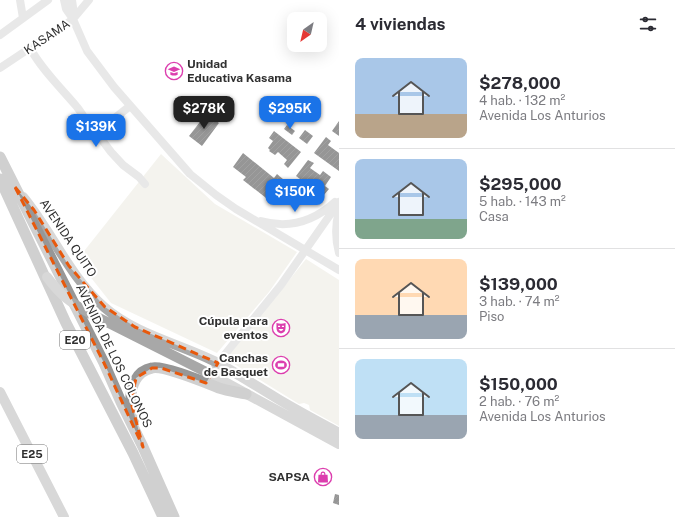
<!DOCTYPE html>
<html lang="es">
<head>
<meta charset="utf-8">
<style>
  :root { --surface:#fff; --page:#f7f7f7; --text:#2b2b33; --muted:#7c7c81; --line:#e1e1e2; --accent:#1a73e8 }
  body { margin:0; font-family:"Public Sans",sans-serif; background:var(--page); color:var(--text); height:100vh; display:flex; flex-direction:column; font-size:15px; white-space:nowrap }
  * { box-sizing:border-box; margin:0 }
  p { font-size:13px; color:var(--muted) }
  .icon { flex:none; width:22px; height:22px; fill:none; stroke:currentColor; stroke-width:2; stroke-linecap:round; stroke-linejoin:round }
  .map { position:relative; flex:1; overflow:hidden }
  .details { display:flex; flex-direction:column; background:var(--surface); width:336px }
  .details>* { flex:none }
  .needle { width:26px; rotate:214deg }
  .tools { position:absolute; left:287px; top:12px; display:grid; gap:8px }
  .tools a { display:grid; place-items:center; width:40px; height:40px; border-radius:8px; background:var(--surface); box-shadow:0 4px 16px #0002; font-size:20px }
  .price { position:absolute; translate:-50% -34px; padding:0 9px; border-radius:8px; background:var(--accent); color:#fff; font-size:13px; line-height:26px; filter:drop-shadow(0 1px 2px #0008) }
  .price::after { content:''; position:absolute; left:50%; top:24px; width:12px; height:9px; margin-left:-6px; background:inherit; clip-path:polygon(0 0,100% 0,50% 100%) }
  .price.current { background:#222; color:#fff }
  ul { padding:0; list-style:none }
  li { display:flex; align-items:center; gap:12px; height:100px; padding:0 16px }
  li+li { border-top:1px solid var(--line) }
  li span { display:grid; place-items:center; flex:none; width:112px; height:80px; border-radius:8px; color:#555 }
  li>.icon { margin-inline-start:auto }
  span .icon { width:48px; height:48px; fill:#fffc; stroke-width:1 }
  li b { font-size:17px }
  h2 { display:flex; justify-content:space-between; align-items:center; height:48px; padding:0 16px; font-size:17px }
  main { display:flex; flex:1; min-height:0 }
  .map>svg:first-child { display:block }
  .green { fill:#e7e5da }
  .building { fill:url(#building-hatch) }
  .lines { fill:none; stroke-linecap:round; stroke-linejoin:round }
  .minor { stroke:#cdcdcd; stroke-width:8 }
  .major { stroke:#a8a8a8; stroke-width:10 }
  .highway { stroke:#979797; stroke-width:11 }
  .major-bridge { stroke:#a8a8a8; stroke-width:10 }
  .marked { fill:none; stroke:#e8590c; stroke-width:3; stroke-dasharray:8 5; stroke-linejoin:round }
  .labels { text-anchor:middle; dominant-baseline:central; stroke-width:4; stroke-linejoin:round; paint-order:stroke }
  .shield { fill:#fff; stroke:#6e6e6e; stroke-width:1 }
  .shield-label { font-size:11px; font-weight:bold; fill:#303030 }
  .street-label { font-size:12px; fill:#303030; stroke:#fff }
  .poi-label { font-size:12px; font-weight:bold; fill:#303030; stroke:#fff; text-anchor:end }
</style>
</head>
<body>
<main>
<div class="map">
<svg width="339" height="517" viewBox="0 0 339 517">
  <defs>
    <pattern id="building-hatch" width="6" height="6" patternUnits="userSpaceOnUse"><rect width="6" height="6" fill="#171717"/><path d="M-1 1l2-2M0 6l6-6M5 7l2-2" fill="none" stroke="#303030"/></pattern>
  </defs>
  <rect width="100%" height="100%" fill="#fff"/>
  <!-- green -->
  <path class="green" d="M 161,154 L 215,204 L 297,252 L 269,292 L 217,353 L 111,303 L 77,260 Z
    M 306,259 L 339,280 L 339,426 L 310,410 L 309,405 L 304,403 L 299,404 L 226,359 Z"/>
  <!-- building -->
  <path class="building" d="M 207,113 L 219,123 L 202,146 L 189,136 Z
    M 339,121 L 339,136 L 332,131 Z
    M 287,125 L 295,131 L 292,135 L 284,129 Z
    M 305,130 L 313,136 L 307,144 L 299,138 Z
    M 274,131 L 301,152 L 288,168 L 284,164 L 287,160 L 278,152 L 275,155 L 269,151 L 270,150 L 268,148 L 273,141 L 269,138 Z
    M 326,137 L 331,141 L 328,145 L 339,153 L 339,171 L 314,153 Z
    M 243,153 L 274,178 L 277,174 L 290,185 L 275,205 L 243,180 L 246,177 L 233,167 Z
    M 308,160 L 314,163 L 310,168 L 320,175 L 323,171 L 331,177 L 325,186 L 329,189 L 323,196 L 296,176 Z
    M 335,494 L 339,495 L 339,505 L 333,503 Z"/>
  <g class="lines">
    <!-- minor -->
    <path class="minor" d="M 20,0 L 23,18
      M 64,0 L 66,9 L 73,19 L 87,51 L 114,87 L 190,174 L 216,195 L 236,209 L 339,270
      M 72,0 L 73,7 L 73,19
      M 0,35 L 48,0
      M 30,48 C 42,70 61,88 77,107 C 84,116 90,128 99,134
      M 0,68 L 69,22 L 73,19 L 89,0
      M 130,106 L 101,129 L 99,132 L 99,136 L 111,152 L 123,165 L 139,177 L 145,184
      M 339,211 C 335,225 335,238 339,253
      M 261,221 C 289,229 314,221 335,202
      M 210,374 L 218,363 L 281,285 L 339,202"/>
    <!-- major -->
    <path class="major" d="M 23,197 C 52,232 69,276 104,307 C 136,335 181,344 218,363 C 238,374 258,387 278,399 C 298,411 319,422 339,433
      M 89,313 L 210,374 L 339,444
      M 0,392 L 64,517"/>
    <!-- highway -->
    <path class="highway" d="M 0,157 L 104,363 L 121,402 L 143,447 L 174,517
      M 0,179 L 66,323 L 133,453 L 163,517
      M 134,420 C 133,414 131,408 131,402 C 130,387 136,371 152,368 C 163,365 206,383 219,388 C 228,391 237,392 246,394"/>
    <!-- major-bridge -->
    <path class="major-bridge" d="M 47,277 C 61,296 70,302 89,313"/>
  </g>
  <!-- marked area -->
  <path d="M0 0H339V517H0ZM 15,187 L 34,210 L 69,266 L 105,307 L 135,327 L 218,363 L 206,383 L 161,368 L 152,368 L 136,378 L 131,402 L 143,447 L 104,363 Z" fill="#fff" fill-opacity=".55" fill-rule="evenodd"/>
  <path class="marked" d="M 15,187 L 34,210 L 69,266 L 105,307 L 135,327 L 218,363 L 206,383 L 161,368 L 152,368 L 136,378 L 131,402 L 143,447 L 104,363 Z"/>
  <!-- icons -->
  <defs>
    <symbol id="school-ring" viewBox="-11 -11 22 22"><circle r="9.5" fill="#fff" stroke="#dc3eae" stroke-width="1.5"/><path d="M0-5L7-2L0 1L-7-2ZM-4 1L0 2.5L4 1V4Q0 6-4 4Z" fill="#dc3eae"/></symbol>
    <symbol id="theatre-ring" viewBox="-11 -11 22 22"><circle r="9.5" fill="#fff" stroke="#dc3eae" stroke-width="1.5"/><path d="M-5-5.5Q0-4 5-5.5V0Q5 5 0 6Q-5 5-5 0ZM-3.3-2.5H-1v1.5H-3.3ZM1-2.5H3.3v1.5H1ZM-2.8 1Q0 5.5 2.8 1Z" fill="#dc3eae"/></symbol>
    <symbol id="stadium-ring" viewBox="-11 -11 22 22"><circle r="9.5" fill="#fff" stroke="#dc3eae" stroke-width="1.5"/><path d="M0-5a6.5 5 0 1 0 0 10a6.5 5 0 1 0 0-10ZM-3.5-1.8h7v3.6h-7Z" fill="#dc3eae"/></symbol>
    <symbol id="shop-ring" viewBox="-11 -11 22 22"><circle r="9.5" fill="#fff" stroke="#dc3eae" stroke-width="1.5"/><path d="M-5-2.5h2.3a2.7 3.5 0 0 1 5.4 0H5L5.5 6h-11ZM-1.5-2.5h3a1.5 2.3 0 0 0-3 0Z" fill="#dc3eae"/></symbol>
  </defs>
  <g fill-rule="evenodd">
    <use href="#school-ring" x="164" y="61" width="20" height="20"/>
    <use href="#theatre-ring" x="271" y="318" width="20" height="20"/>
    <use href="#stadium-ring" x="271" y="355" width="20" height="20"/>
    <use href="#shop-ring" x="313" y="467" width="20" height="20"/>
  </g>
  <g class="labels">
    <!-- shield labels -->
    <g class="shield">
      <rect x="60" y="331" width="30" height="18" rx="3"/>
      <rect x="17" y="445" width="30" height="18" rx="3"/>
    </g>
    <g class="shield-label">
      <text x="75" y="340">E20</text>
      <text x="32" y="454">E25</text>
    </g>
    <!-- street labels -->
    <g class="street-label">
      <text transform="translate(47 37) rotate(-34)">KASAMA</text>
      <text transform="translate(68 238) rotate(56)">AVENIDA QUITO</text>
      <text transform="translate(114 356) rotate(64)">AVENIDA DE LOS COLONOS</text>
    </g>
    <!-- poi labels -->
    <g class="poi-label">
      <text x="187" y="64" text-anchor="start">Unidad<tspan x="187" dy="14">Educativa Kasama</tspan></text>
      <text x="268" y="321">Cúpula para<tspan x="268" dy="14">eventos</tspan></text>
      <text x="268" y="358">Canchas<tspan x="268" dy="14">de Basquet</tspan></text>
      <text x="310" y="477">SAPSA</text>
    </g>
  </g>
</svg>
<div class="tools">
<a><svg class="needle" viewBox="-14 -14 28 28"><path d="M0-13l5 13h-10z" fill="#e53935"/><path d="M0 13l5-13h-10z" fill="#7c7c81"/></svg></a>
</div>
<b class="price current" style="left:204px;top:130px">$278K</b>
<b class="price" style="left:290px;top:130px">$295K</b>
<b class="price" style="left:96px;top:148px">$139K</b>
<b class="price" style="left:295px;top:213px">$150K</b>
</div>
<section class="details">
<h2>4 viviendas<svg class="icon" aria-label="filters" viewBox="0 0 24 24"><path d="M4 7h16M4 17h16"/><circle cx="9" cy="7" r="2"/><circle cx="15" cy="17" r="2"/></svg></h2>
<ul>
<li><span style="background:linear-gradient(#a9c7e8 70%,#b9a48a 0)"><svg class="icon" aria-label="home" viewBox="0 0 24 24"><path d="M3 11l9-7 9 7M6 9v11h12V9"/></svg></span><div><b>$278,000</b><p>4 hab. · 132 m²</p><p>Avenida Los Anturios</p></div></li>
<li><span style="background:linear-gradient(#a9c7e8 75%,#7fa58c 0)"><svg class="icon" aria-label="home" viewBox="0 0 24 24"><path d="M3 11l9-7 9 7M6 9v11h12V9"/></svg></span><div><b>$295,000</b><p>5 hab. · 143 m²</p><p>Casa</p></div></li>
<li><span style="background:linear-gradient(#ffd9b3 70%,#9aa5b1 0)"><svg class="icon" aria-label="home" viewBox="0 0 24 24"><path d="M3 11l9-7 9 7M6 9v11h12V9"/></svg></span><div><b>$139,000</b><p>3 hab. · 74 m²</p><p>Piso</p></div></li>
<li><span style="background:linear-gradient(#bfe0f5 70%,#9aa5b1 0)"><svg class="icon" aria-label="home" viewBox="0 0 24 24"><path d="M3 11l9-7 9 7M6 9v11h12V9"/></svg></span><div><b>$150,000</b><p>2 hab. · 76 m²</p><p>Avenida Los Anturios</p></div></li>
</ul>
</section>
</main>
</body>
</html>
